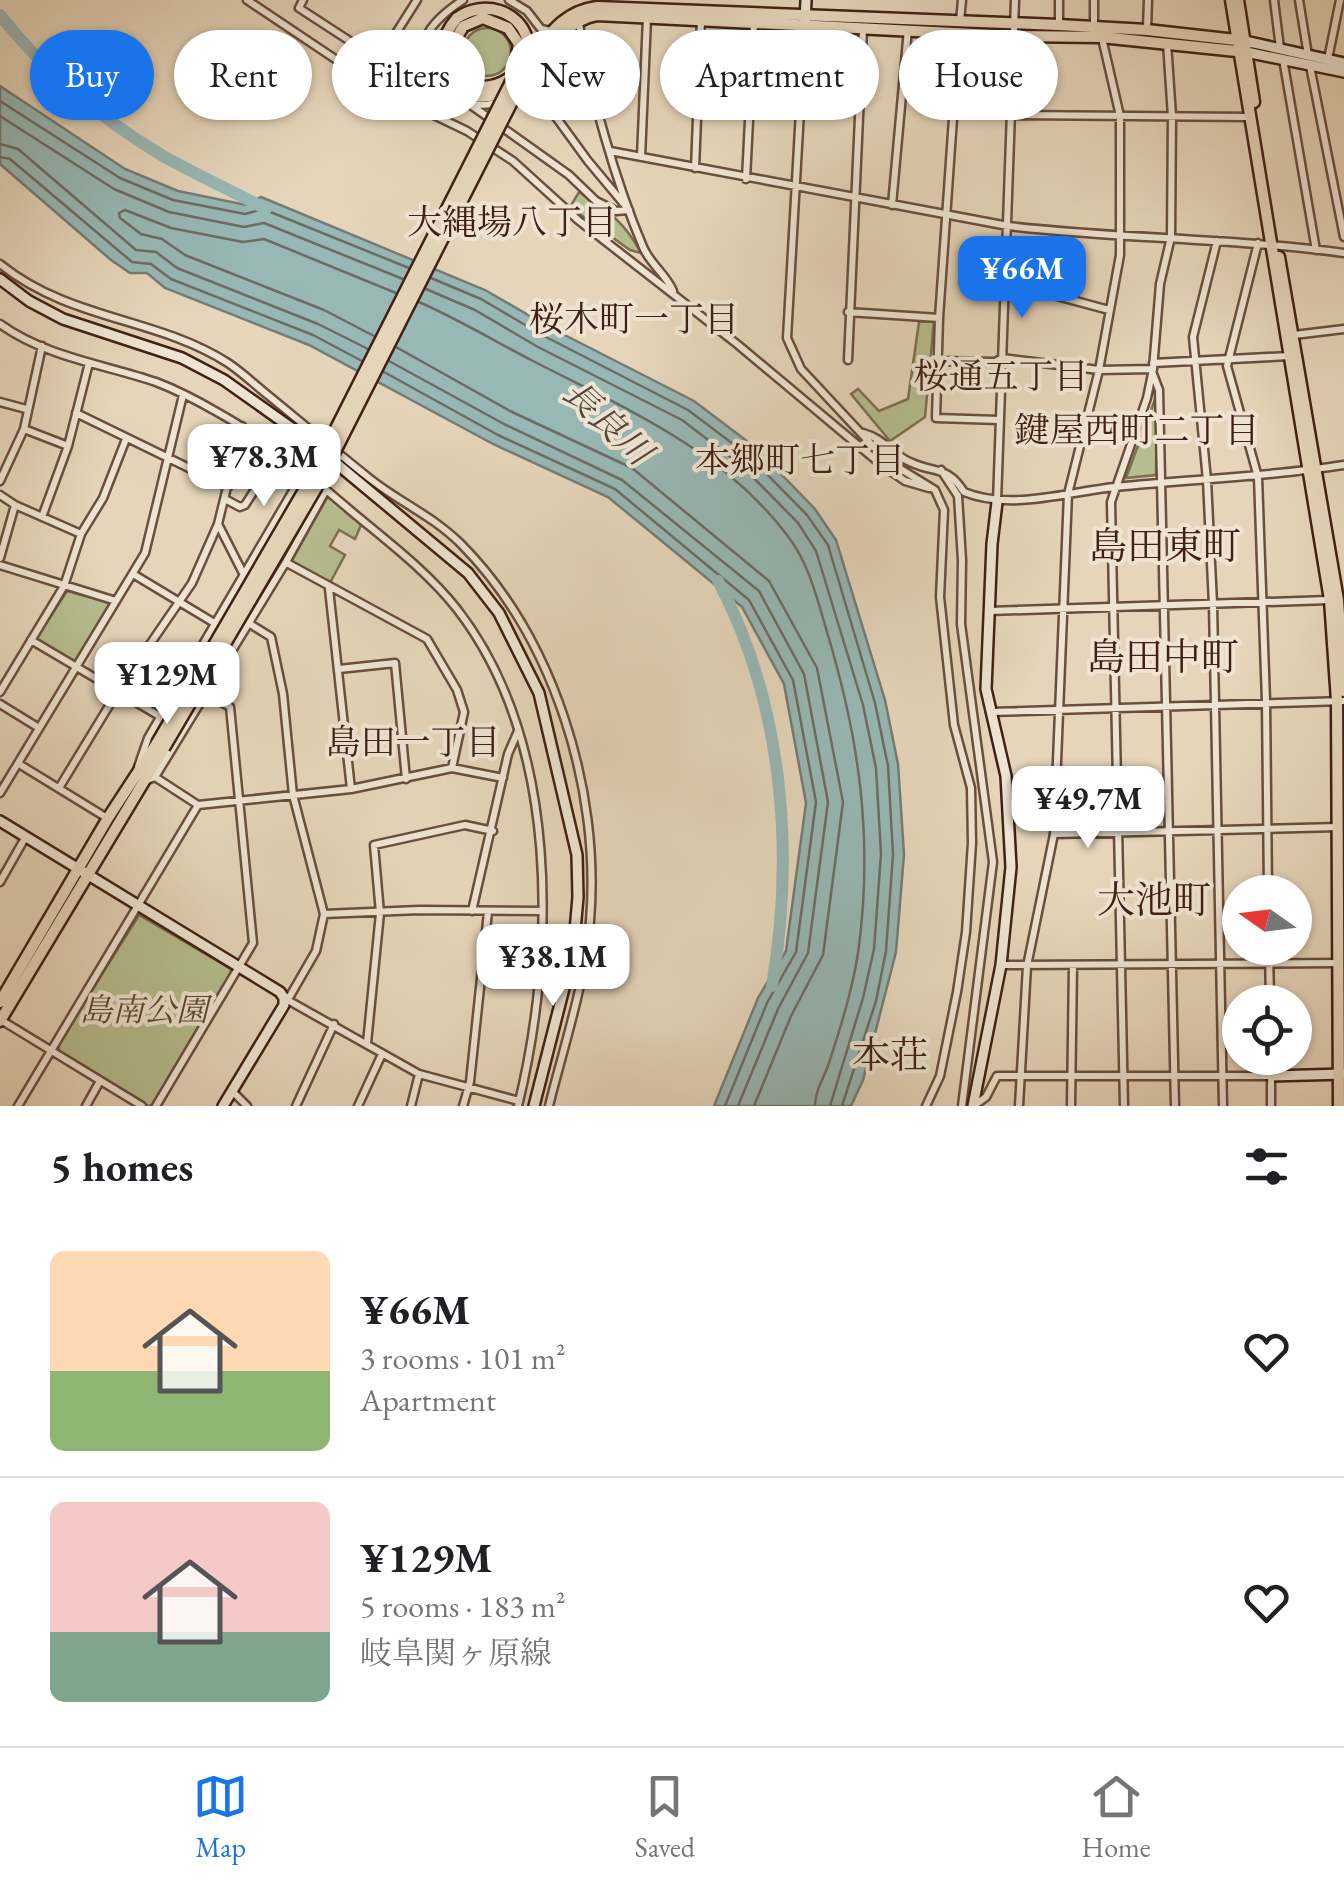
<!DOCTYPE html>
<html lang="en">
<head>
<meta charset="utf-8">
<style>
  :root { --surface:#fff; --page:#f6f6f6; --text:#202124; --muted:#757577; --line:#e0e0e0; --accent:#1a73e8 }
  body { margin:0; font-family:"EB Garamond","Noto Serif JP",serif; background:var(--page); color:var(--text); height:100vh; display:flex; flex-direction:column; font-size:38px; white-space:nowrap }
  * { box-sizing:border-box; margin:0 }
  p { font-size:32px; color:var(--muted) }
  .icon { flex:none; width:55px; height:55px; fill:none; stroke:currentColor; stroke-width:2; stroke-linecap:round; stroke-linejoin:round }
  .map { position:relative; height:1106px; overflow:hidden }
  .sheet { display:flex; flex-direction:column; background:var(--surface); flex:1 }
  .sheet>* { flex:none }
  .top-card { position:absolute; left:30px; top:30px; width:1285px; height:90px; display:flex; gap:20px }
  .needle { width:65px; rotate:284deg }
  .tools { position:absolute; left:1222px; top:875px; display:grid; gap:20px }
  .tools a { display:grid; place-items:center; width:90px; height:90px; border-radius:50%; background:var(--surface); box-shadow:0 2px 8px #0004; font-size:50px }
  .price { position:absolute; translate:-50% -85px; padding:0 22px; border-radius:20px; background:#fff; color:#222; font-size:32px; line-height:65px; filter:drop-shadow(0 2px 5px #0008) }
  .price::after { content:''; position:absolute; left:50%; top:60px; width:30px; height:22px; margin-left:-15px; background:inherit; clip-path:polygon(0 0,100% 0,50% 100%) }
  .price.active { background:var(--accent); color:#fff }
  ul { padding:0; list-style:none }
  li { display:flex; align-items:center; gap:30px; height:250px; padding:0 50px }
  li+li { border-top:2px solid var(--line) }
  li span { display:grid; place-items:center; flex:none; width:280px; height:200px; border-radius:15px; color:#555 }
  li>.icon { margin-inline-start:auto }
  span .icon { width:120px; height:120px; fill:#fffc; stroke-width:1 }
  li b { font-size:42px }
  h2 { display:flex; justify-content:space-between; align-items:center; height:120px; padding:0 50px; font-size:42px }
  .tag { padding:0 35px; border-radius:45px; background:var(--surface); box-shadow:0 2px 8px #0004; font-size:35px; line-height:90px }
  .tag.active { background:var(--accent); color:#fff }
  .tabs { display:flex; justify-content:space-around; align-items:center; height:140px; border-top:2px solid var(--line); background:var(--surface); font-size:28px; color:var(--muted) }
  .tabs a { display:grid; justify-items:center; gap:5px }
  .tabs .active { color:var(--accent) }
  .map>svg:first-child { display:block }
  .green { fill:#b6bd8f; stroke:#7c6f52; stroke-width:2.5 }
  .water { fill:#97b8b5; stroke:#757c75; stroke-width:2.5 }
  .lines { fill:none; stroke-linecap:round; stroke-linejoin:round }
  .shore { stroke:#6c6c65; stroke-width:2.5 }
  .river { stroke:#97b8b5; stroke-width:12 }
  .street-casing { stroke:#6a4e3e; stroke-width:11 }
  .secondary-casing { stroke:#412115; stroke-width:14 }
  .primary-casing { stroke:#412115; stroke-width:15 }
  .street { stroke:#efe4d2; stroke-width:6 }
  .secondary { stroke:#efe4d2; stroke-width:9 }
  .primary { stroke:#e6d5ba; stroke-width:10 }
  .primary-bridge-casing { stroke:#412115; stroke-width:15; stroke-linecap:butt }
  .primary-bridge { stroke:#e6d5ba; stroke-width:10 }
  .labels { text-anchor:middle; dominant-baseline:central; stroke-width:8; stroke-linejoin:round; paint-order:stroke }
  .park-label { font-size:32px; font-style:italic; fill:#5e4834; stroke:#efe4d2 }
  .neighbourhood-label { font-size:35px; fill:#412115; stroke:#efe4d2 }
  .water-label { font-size:35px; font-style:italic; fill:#56473d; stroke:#efe4d2 }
  .quarter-label { font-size:38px; fill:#412115; stroke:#efe4d2 }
</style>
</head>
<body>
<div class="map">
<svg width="1344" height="1106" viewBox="0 0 1344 1106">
  <rect width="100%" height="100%" fill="#e6d5ba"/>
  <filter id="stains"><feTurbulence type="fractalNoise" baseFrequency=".002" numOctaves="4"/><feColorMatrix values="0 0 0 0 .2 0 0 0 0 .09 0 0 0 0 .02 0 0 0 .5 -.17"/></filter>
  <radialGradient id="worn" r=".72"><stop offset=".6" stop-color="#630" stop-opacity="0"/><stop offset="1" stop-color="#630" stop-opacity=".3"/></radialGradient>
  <!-- green -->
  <path class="green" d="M463 52a24 24 0 1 1 48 0a24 24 0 1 1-48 0Z
    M 579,192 C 608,211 624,221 641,253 L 630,250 L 570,207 Z
    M 934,321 L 925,417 L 890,441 L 851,394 L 858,389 L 879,411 L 908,399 L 919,322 Z
    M 1157,394 L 1156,475 L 1126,478 Z
    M 327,498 L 330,498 L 362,523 L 355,539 L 339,530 L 330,546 L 345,555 L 331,581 L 327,582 L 293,563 L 292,560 Z
    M 67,591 L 108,602 L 109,606 L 76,661 L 72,662 L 36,639 Z
    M 139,915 L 231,969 L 231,974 L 152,1105 L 148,1106 L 60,1053 L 58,1044 Z"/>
  <!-- water -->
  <path class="water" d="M 0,86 L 125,169 L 178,191 L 246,205 L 261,197 L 485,290 L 549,327 L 694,401 L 756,448 L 815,509 L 836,540 L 885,700 L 898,764 L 904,854 L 896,952 L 863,1080 L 851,1106 L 714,1106 L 758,998 L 786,951 L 806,803 L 784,684 L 742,607 L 608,497 L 493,444 L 309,345 L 165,288 L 147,273 L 130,273 L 111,260 L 0,164 Z"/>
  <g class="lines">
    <!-- shore -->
    <path class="shore" d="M 0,101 L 120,178 L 173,200 L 245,214 L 263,209 L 409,268
      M 0,116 L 114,189 L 169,212 L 244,227 L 264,223 L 403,279
      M 0,144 L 18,149 L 136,250 L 156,252 L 177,268 L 318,324 L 368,349
      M 0,157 L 10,159 L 132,262 L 151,264 L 171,279 L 313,335 L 362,361
      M 431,278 L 481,299 L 544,336 L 688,410 L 749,456 L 807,515 L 828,545 L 875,703 L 888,766 L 893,854 L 886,951 L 876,1001 L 842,1106
      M 426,289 L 475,310 L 538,347 L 682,420 L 741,465 L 798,523 L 816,551 L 863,705 L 876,768 L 881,854 L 874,949 L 863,998 L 830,1106
      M 419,302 C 460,320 494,341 533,361 C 626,409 722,449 787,535 C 809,563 817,598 827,632 C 859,738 873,836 859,946 C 854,985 841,1026 829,1063 C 824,1078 815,1090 815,1106
      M 374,336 L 324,310 L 185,255 L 162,239 L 141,234 L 120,218 L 119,213 L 125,210 L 171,228 L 243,242 L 264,239 L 396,293
      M 396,347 L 510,411 L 632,468 L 769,581 L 817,668 L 843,802 L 823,955 L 791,1016 L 754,1106
      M 389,361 L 504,424 L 622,480 L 759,591 L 804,674 L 828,802 L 808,953 L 778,1009 L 738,1106
      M 384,372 L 498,435 L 615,489 L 749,600 L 793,680 L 816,802 L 796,952 L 767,1003 L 725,1106"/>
    <!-- river -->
    <path class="river" d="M 0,15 C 45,72 101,119 163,156 C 197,175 232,191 266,209
      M 718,581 C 783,703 795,852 772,986"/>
    <defs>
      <path id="street" d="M 247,0 L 380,89 L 467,131 L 513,161 L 578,220 L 737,344 L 883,466 L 905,481 L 929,488
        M 303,0 L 299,8 L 379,60 L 408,71 L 424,64
        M 463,0 C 422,27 404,57 450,92 C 467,104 481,109 501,101
        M 509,0 L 527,11 L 541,29 L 551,31
        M 1274,0 L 1280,48
        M 1299,0 L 1308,55
        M 960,21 L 962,0
        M 579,23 C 589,90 616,183 643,247 C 650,264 666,274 673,291
        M 805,24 L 787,338 L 801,369 L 886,460 L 935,490 L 944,510 L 940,597 L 954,725 L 971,788 L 972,843 L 966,932 L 957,992 L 940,1076 L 926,1106
        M 1059,24 L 1059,0
        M 1094,27 L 1094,0
        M 1147,29 L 1148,0
        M 959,33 L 939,318 L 936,418 L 999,420
        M 1283,59 L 1316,250
        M 1328,59 L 1340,0
        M 379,60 L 417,0
        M 1310,66 L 1344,237
        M 534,87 L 553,51 L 555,42
        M 517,94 L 534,87 L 588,161 L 629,210
        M 468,103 L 569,175 L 596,201 L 616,211 L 628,210
        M 1011,115 L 1249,117
        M 610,151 L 1008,226 C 1120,239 1232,238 1344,253
        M 641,157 L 647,18
        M 695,168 L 701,20
        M 746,179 L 754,23
        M 892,205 L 908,29
        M 1217,241 L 1193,337 L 1207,480 L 1213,604 L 1223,1106
        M 1258,243 L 1227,366 L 1258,477 L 1266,701 L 1268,892
        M 0,264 C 71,321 156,317 228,363 C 243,373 255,385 269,396 C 302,423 335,451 369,478 C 399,502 433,516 461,544 C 554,638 601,790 590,921 C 585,984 564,1045 549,1106
        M 1005,282 L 1109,310
        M 848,312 L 939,318
        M 0,324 C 46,357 103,364 156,382 C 177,390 198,401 217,412 C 266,439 309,475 351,511 C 388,542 427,571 457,609 C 560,742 556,950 518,1106
        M 1294,335 L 1344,329
        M 848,360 L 863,29
        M 937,361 L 995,362 L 1002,358 L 1099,370 L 1153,369
        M 1153,363 L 1289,356
        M 1153,374 L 1159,390 L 1175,1106
        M 0,402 L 26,409
        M 76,413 L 228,487
        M 24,429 L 68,446
        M 863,433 C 885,439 891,454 910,462 C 935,474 947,465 964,492 C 1011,511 1066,492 1115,487 C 1192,479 1268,477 1344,465
        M 941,470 L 958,496 L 962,560 L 961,624 L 993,862 L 962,1106
        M 0,481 L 24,429 L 42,346
        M 0,495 L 15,505 L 81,534
        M 225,499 L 240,507 L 245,505 L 279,452
        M 997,502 L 1015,0
        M 42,517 L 68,446 L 89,363
        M 218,524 L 244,575
        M 0,558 L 15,505
        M 287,563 L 427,639 L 457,690 L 464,712 L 452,768
        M 0,565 L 116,601
        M 133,574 L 216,624
        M 329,589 L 351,789
        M 989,611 L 1329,600
        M 250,624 L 271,637 L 283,694 L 293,795 L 324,914 L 316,951 L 290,996 L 284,998 L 419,1074 L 519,1101
        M 31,640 L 161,717
        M 339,669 L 395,663 L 406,779
        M 0,692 L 64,586 L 81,534 L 103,498 L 126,439
        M 0,704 L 39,728
        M 990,712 L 1344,701
        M 19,764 L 107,818
        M 138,767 L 148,738 L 304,472
        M 155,777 L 286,562 L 326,490
        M 147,780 L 155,777 L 198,805 L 351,789 L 452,768 L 503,778
        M 59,788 L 118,691 L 192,583 L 218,524 L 242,426
        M 0,793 L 145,553 L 183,395
        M 1054,834 L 1338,827
        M 0,882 L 25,838
        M 472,911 L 508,754 L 518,731
        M 324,914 L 419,910 L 542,911
        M 1269,948 L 1270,1002
        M 1001,965 L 1340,963
        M 1,1020 L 142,1106
        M 367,1043 L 380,913 L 374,845 L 465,825 L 493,831
        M 1271,1058 L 1271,1106
        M 232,1091 L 247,1106
        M 975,1105 L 986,1097 L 997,1076 L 1271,1076
        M 18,1106 L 198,805
        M 86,1106 L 100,1081
        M 156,1106 L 253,943 L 230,707 L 207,694
        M 296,1106 L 334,1024
        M 358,1106 L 382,1054
        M 411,1106 L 419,1074
        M 463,1106 L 470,1082 L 488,912
        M 1019,1106 L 1027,966 L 1054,834 L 1068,494 L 1099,370 L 1120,255 L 1120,116 L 1102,38
        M 1071,1106 L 1073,965
        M 1124,1106 L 1111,502 L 1147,398 L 1153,369 L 1160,284 L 1171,237 L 1172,116 L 1167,43"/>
      <path id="secondary" d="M 805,22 L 806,0
        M 1245,41 L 1344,63
        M 1246,52 L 1344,72
        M 0,279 L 29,301 L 63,319 L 182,358 L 224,380 L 307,439 L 468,573 L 499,613 L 539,693 L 577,855 L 578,897 L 573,953 L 534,1106
        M 0,821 L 280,992 L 284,998 L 284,1005 L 223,1106
        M 1271,1076 L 1344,1074
        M 973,1106 L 1001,965 L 1011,867 L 1006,776 L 986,689 L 992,544 L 997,502"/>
      <path id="primary" d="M 1231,0 L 1330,600 L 1337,701 L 1339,1106
        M 1238,0 L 1254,102
        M 457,18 C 419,61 460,118 511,88
        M 464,26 C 444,50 454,93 491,86 C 535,77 543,13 597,7 L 1059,25 L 1147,30 L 1245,41
        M 524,77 C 545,55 565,20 597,15 L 1013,36 L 1101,37 L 1246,52
        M 1279,257 L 1338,600 L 1344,691
        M 0,1002 L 108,818 L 157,743
        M 0,1021 L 164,748"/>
    </defs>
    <!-- street casing -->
    <use href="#street" class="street-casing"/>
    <!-- secondary casing -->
    <use href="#secondary" class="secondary-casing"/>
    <!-- primary casing -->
    <use href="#primary" class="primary-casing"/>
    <!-- street -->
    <use href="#street" class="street"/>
    <!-- secondary -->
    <use href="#secondary" class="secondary"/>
    <!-- primary -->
    <use href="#primary" class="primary"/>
    <defs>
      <path id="primary-bridge" d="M 157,743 L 310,480 L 513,78 L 519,44 L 508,28 L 483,18 L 464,26
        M 164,748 L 318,485 L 522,82 C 526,69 531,55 528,42 C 520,9 483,0 457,18"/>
    </defs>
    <!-- primary-bridge casing -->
    <use href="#primary-bridge" class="primary-bridge-casing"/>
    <!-- primary-bridge -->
    <use href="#primary-bridge" class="primary-bridge"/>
  </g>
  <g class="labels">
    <!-- park labels -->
    <g class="park-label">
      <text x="144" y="1010">島南公園</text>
    </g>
    <!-- neighbourhood labels -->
    <g class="neighbourhood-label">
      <text x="512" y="221">大縄場八丁目</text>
      <text x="634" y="318">桜木町一丁目</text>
      <text x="1001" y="375">桜通五丁目</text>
      <text x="1137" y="429">鍵屋西町二丁目</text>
      <text x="800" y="459">本郷町七丁目</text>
      <text x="413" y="741">島田一丁目</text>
    </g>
    <!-- water labels -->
    <g class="water-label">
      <text transform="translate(608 422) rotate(43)">長良川</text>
    </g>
    <!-- quarter labels -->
    <g class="quarter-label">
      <text x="1165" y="545">島田東町</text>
      <text x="1163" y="656">島田中町</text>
      <text x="1154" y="899">大池町</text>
      <text x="890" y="1054">本荘</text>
    </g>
  </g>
  <rect width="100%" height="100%" filter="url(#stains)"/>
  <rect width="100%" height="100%" fill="url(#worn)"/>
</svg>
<div class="tools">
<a><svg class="needle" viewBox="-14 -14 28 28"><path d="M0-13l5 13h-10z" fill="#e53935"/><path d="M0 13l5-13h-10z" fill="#757577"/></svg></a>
<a><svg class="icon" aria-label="locate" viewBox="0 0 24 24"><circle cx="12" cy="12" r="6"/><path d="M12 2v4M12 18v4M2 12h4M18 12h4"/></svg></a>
</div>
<b class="price active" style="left:1022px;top:321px">¥66M</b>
<b class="price" style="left:264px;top:509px">¥78.3M</b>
<b class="price" style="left:167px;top:727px">¥129M</b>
<b class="price" style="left:1088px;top:851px">¥49.7M</b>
<b class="price" style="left:553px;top:1009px">¥38.1M</b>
<div class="top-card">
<a class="tag active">Buy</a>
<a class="tag">Rent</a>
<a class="tag">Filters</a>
<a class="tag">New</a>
<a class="tag">Apartment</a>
<a class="tag">House</a>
</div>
</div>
<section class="sheet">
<h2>5 homes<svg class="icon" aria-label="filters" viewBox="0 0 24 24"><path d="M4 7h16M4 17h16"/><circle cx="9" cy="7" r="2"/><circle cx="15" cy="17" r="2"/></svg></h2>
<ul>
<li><span style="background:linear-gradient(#ffd9b3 60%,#8fb573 0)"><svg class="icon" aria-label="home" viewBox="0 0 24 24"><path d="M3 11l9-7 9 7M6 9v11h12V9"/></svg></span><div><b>¥66M</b><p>3 rooms · 101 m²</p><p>Apartment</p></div><svg class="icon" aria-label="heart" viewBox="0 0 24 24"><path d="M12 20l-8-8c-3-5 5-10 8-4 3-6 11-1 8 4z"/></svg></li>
<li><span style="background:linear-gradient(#f6c9c9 65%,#7fa58c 0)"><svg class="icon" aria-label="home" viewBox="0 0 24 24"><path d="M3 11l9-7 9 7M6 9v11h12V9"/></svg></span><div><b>¥129M</b><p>5 rooms · 183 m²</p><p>岐阜関ヶ原線</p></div><svg class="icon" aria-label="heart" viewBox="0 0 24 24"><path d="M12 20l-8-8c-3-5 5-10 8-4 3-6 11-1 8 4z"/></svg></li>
</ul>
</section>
<nav class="tabs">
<a class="active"><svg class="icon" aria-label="map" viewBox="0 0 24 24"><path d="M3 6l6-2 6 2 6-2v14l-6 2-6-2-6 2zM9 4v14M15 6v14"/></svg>Map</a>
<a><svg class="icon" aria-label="saved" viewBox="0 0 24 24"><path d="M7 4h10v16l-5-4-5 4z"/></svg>Saved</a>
<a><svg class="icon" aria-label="home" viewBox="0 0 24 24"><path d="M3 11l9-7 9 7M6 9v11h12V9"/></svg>Home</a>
</nav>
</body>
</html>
